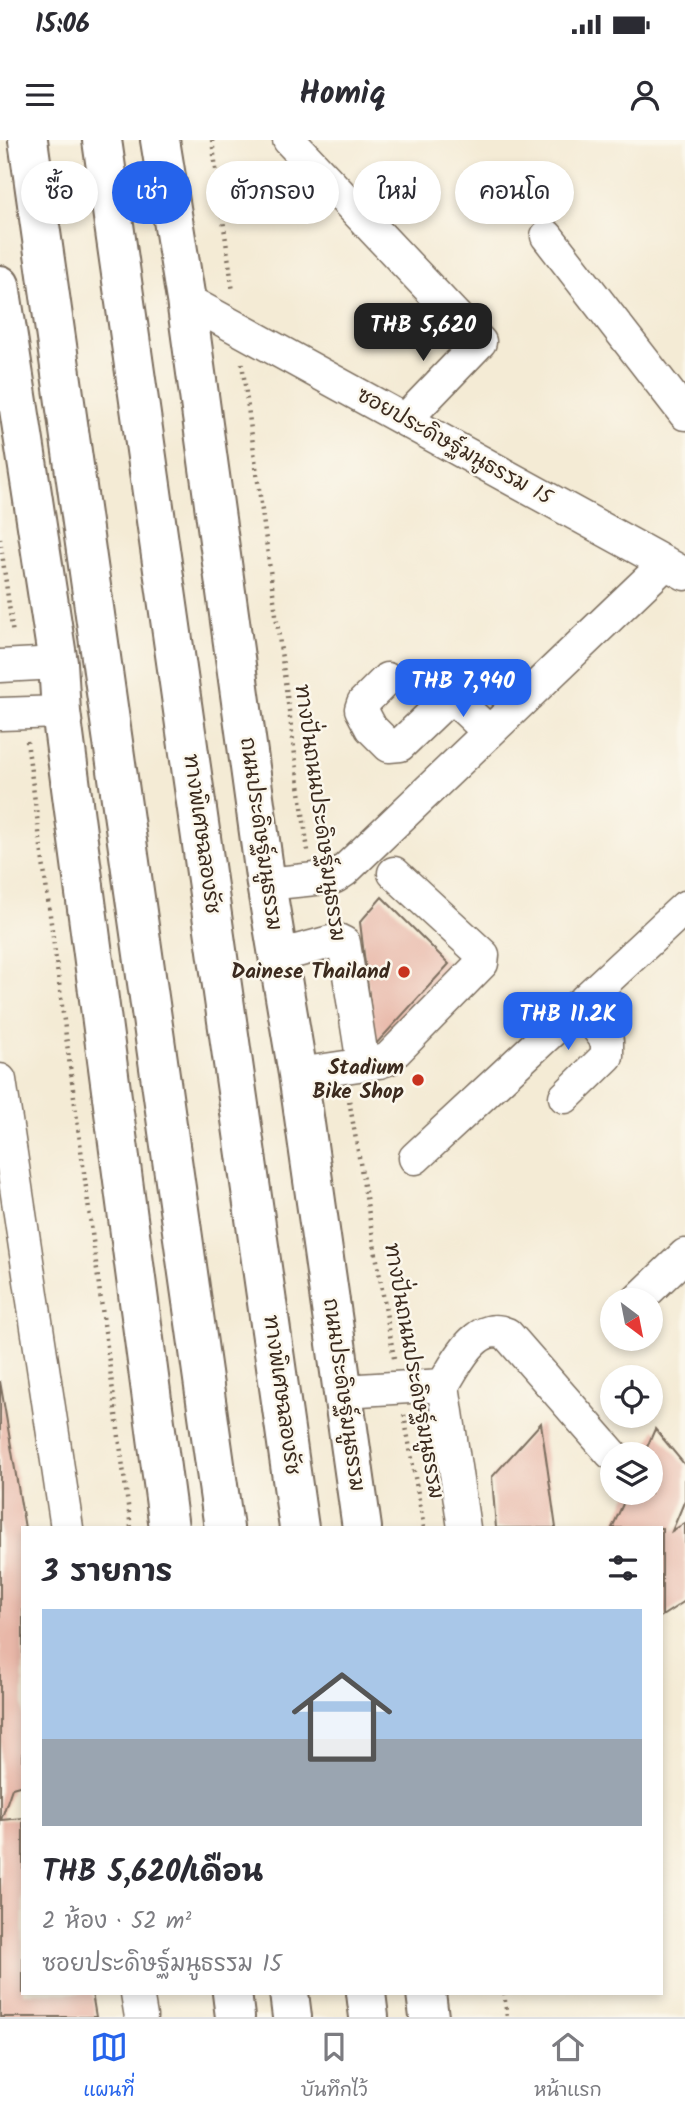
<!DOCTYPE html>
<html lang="th">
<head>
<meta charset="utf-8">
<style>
  :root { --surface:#fff; --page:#f2f2f3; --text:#2b2b33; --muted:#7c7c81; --line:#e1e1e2; --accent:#2563eb }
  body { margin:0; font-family:Kalam,"Playpen Sans Thai",sans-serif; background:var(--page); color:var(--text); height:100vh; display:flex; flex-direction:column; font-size:26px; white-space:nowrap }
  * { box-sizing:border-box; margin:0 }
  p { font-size:23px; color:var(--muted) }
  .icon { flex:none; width:38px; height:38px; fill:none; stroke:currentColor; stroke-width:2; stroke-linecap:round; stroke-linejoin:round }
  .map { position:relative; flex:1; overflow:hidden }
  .side { position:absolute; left:21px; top:1386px; width:642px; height:469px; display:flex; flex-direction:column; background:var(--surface); border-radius:0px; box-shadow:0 4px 10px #0003 }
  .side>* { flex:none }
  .top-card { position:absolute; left:21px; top:21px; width:644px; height:63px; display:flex; gap:14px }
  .needle { width:46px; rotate:148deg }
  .tools { position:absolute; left:600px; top:1148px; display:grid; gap:14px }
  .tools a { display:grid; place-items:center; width:63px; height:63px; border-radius:50%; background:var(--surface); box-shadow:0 4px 10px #0003; font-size:35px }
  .price { position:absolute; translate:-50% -60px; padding:0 16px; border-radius:14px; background:var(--accent); color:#fff; font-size:23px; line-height:46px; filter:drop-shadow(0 2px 4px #0008) }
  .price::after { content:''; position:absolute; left:50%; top:42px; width:21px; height:16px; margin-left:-10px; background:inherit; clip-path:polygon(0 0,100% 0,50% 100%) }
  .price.current { background:#222; color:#fff }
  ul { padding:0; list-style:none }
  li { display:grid; align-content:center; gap:14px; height:371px; padding:0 21px }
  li+li { border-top:2px solid var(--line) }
  li span { display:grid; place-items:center; height:217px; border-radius:0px; color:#555 }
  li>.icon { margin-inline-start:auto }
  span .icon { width:126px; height:126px; fill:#fffc; stroke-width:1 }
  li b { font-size:30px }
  h2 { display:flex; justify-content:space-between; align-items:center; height:84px; padding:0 21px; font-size:30px }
  .tag { padding:0 24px; border-radius:32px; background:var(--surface); box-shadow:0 4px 10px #0003; font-size:24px; line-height:63px }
  .tag.current { background:var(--accent); color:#fff }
  .status { display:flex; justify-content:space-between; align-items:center; height:49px; padding:0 35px; background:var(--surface); direction:ltr }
  .status svg { height:19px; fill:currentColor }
  header { display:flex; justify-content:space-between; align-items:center; height:91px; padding:0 21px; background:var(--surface); font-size:32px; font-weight:600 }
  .menu { display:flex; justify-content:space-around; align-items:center; height:98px; border-top:2px solid var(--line); background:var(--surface); font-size:19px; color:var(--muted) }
  .menu a { display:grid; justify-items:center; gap:4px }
  .menu .current { color:var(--accent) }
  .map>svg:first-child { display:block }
  .building { fill:#e8b7a8 }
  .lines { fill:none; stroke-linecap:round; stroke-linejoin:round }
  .minor-casing { stroke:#7c6e5e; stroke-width:35 }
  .major-casing { stroke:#7c6e5e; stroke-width:42 }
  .highway-casing { stroke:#7c6e5e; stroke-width:42 }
  .path { stroke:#7c6e5e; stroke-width:4.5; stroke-dasharray:2 5; stroke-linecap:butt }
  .minor { stroke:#fff; stroke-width:32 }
  .major { stroke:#fff; stroke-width:38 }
  .highway { stroke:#fff; stroke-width:38 }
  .poi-dot { fill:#c8321e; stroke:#fbf7ec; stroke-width:2.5 }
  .labels { text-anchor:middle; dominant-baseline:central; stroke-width:5; stroke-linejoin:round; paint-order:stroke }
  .street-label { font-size:21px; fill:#3b2a1e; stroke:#fbf7ec }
  .poi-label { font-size:21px; font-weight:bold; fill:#3b2a1e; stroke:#fbf7ec; text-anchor:end }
</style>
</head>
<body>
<div class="status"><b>15:06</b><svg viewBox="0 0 49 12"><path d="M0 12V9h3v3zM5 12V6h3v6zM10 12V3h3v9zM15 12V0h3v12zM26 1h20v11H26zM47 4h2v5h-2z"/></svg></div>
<header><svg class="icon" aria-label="menu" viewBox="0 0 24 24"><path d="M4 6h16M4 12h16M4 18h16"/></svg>Homiq<svg class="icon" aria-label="person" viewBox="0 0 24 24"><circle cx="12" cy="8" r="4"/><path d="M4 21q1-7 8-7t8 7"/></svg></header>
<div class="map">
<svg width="685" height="1877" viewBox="0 0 685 1877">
  <rect width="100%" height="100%" fill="#fbf7ec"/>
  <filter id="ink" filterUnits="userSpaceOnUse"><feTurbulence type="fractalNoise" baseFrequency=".0143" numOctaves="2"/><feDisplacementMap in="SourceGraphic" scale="14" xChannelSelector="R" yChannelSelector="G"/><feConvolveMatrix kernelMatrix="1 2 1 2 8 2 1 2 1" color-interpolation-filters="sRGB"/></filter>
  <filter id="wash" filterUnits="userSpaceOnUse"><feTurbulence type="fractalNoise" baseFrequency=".00686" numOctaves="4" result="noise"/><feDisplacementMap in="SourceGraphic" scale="28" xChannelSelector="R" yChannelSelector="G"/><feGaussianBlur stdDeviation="1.57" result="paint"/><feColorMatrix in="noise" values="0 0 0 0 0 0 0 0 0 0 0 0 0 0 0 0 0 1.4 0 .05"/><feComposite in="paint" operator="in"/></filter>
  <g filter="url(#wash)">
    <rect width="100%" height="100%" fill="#f4ebd5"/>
    <g id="blocks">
      <!-- building -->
      <path class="building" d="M 382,757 L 449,824 L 375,905 L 360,782 Z
        M 0,1241 L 25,1388 L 23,1388 L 23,1645 L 12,1648 L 1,1680 L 23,1678 L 23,1853 L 92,1853 L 96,1877 L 0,1877 Z
        M 541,1283 L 556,1388 L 496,1388 L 492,1337 Z
        M 655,1289 L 685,1325 L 685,1360 L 672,1391 L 685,1383 L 685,1461 L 662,1476 L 662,1388 L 612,1388 L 628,1353 L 651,1353 L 651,1314 L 644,1314 Z"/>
    </g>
  </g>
  <g filter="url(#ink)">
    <use href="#blocks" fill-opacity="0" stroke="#7c6e5e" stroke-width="2"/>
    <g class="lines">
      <defs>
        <path id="minor" d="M 289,0 L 480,202 L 405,280
          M 547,96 L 685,274
          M 186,160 L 685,434
          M 0,526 L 58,523
          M 387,539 L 363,563 L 361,569 L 371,588 L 389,606 L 400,605 L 447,560 L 453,558 L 488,591
          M 0,574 L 61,572
          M 266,744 L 335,737 L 344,731 L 666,423
          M 278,816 L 338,800 L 344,803 L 363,924
          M 298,934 L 379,922 L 388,919 L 482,823 L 483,815 L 394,733
          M 0,940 L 67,1388
          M 565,957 L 607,916 L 607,901 L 580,864
          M 415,1018 L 685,767
          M 638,1160 L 685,1115
          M 443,1245 C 457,1223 476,1180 507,1194 L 611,1313
          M 343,1251 L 443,1245 L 464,1388
          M 137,1853 L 141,1877"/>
        <path id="major" d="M 160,0 L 186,160 L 266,744 L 298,934 L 362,1388
          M 0,145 L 58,523 L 61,572 L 169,1388
          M 232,1853 L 235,1877
          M 426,1853 L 429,1877"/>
        <path id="highway" d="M 28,0 L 224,1388
          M 102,0 L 299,1388
          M 289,1853 L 292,1877
          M 366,1853 L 369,1877"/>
      </defs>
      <!-- minor casing -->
      <use href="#minor" class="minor-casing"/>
      <!-- major casing -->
      <use href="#major" class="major-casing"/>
      <!-- highway casing -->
      <use href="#highway" class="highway-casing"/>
      <!-- path -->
      <path class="path" d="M 212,0 L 233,152
        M 242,223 L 308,711
        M 0,398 L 13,495
        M 27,601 L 131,1388
        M 348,954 L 394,1218
        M 404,1275 L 424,1388
        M 504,1853 L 507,1877"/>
      <!-- minor -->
      <use href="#minor" class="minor"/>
      <!-- major -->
      <use href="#major" class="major"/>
      <!-- highway -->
      <use href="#highway" class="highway"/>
    </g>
  </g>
  <!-- markers -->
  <g class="poi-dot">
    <circle cx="404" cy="832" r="7"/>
    <circle cx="418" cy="940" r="7"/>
  </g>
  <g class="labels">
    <!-- street labels -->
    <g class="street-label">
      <text transform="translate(454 307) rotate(29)">ซอยประดิษฐ์มนูธรรม 15</text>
      <text transform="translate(319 673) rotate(82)">ทางปั่นถนนประดิษฐ์มนูธรรม</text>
      <text transform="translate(201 694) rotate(82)">ทางพิเศษฉลองรัช</text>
      <text transform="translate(260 694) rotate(82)">ถนนประดิษฐ์มนูธรรม</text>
      <text transform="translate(413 1231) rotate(80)">ทางปั่นถนนประดิษฐ์มนูธรรม</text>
      <text transform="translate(281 1255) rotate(82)">ทางพิเศษฉลองรัช</text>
      <text transform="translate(343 1255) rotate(82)">ถนนประดิษฐ์มนูธรรม</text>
    </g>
    <!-- poi labels -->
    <g class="poi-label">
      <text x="390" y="832">Dainese Thailand</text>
      <text x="404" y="928">Stadium<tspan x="404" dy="24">Bike Shop</tspan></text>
    </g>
  </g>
</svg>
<div class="tools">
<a><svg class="needle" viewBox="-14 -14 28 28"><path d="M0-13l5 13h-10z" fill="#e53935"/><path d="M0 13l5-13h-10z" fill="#7c7c81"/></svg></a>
<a><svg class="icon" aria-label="locate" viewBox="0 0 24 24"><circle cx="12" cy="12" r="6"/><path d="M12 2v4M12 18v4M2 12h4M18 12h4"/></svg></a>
<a><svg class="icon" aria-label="layers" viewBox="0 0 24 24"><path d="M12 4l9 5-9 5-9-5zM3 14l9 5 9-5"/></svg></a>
</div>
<b class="price current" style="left:423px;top:223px">THB 5,620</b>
<b class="price" style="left:463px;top:579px">THB 7,940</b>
<b class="price" style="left:568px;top:912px">THB 11.2K</b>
<div class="top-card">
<a class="tag">ซื้อ</a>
<a class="tag current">เช่า</a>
<a class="tag">ตัวกรอง</a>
<a class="tag">ใหม่</a>
<a class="tag">คอนโด</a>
</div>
<section class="side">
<h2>3 รายการ<svg class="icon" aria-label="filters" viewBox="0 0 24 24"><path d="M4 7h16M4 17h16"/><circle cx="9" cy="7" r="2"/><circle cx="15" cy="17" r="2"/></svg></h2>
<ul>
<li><span style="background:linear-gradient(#a9c7e8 60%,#9aa5b1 0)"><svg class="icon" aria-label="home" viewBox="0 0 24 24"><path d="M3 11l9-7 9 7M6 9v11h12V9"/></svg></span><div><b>THB 5,620/เดือน</b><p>2 ห้อง · 52 m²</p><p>ซอยประดิษฐ์มนูธรรม 15</p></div></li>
</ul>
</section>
</div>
<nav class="menu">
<a class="current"><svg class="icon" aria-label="map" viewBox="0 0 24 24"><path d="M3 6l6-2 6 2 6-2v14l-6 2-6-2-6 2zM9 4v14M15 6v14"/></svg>แผนที่</a>
<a><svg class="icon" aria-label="saved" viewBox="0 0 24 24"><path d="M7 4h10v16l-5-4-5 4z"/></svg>บันทึกไว้</a>
<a><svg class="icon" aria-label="home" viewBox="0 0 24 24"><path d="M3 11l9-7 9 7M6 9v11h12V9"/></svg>หน้าแรก</a>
</nav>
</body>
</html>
